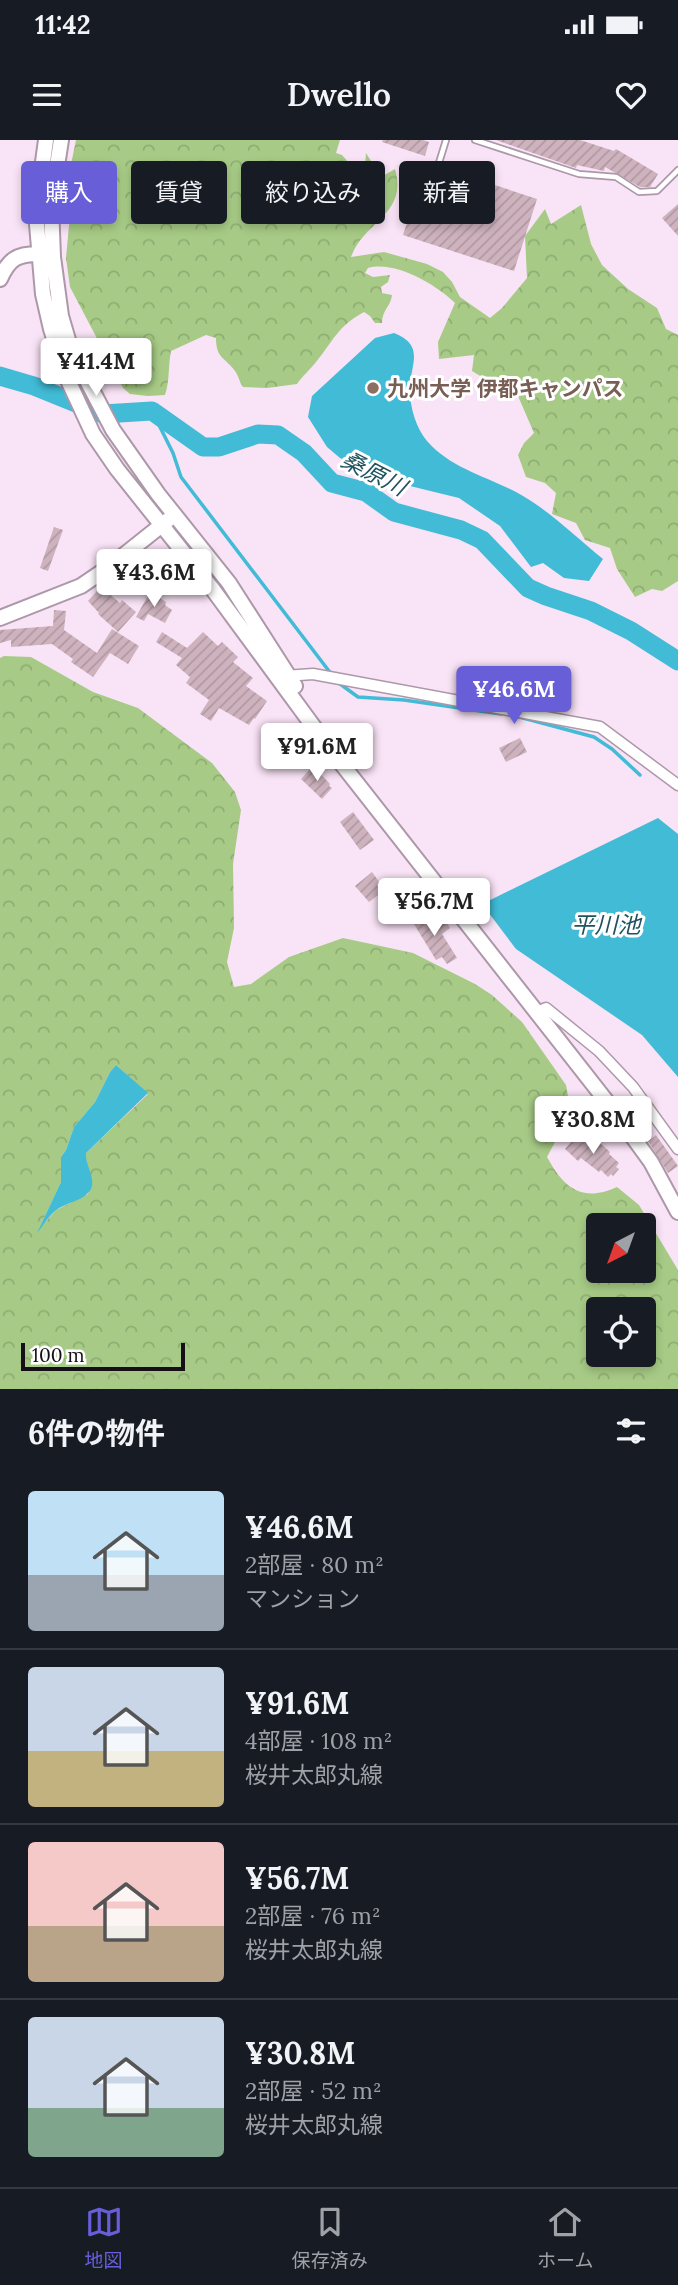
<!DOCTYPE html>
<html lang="ja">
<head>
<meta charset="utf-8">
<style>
  :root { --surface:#171b24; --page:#242831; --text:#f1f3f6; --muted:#9ea1a6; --line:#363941; --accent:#675ed8 }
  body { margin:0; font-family:Lora,"Noto Sans JP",serif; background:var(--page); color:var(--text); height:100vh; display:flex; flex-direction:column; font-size:26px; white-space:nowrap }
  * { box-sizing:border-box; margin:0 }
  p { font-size:23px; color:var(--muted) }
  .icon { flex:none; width:38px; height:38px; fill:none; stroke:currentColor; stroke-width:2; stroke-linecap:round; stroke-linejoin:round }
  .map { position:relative; height:1249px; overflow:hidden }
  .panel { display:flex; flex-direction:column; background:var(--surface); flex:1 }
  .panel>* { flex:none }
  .banner { position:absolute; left:21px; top:21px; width:637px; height:63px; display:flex; gap:14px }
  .needle { width:46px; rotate:221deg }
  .tools { position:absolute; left:586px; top:1073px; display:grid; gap:14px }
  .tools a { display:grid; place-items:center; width:70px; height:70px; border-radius:7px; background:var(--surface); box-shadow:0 4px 10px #0003; font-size:35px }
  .scale { position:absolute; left:21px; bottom:18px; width:164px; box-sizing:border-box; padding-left:7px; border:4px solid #160f15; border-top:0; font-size:19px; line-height:24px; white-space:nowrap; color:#160f15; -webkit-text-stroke:5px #fff; paint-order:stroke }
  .price { position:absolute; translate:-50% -60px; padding:0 16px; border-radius:7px; background:#fff; color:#222; font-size:23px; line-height:46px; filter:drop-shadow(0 2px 4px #0008) }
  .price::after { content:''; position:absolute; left:50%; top:42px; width:21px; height:16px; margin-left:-10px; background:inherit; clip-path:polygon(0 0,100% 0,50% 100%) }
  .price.current { background:var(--accent); color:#fff }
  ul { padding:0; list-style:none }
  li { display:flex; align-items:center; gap:21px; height:175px; padding:0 28px }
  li+li { border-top:2px solid var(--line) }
  li span { display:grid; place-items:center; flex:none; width:196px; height:140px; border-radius:7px; color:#555 }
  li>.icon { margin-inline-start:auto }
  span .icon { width:84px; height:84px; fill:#fffc; stroke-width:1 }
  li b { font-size:30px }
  h2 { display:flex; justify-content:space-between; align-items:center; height:84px; padding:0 28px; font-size:30px }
  .chip { padding:0 24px; border-radius:7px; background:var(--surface); box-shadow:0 4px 10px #0003; font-size:24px; line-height:63px }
  .chip.current { background:var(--accent); color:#fff }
  .status { display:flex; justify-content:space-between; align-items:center; height:49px; padding:0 35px; background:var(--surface); direction:ltr }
  .status svg { height:19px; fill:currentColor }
  header { display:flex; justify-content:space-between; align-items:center; height:91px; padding:0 28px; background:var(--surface); font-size:32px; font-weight:600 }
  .tab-bar { display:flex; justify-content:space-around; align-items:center; height:98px; border-top:2px solid var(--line); background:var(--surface); font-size:19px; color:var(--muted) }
  .tab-bar a { display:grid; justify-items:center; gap:4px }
  .tab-bar .current { color:var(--accent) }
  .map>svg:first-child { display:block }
  .forest { fill:url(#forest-crowns); fill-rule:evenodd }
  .water { fill:#41bbd6 }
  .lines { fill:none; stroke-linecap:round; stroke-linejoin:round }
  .stream { stroke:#41bbd6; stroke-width:3.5 }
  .river { stroke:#41bbd6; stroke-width:19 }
  .building { fill:url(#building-hatch) }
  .lane-casing { stroke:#ad98aa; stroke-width:8 }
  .street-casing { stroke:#ad98aa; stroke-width:13 }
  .secondary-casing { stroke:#ad98aa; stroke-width:18 }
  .lane { stroke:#fff; stroke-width:4.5 }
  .street { stroke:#fff; stroke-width:10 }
  .secondary { stroke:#fff; stroke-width:14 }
  .education-dot { fill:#8d6e63; stroke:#fff; stroke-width:2.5 }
  .labels { text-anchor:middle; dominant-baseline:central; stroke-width:6; stroke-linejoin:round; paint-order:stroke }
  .education-label { font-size:21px; font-weight:bold; fill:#785e54; stroke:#fff; text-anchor:start }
  .water-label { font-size:23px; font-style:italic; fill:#20535f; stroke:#fff }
</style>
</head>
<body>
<div class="status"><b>11:42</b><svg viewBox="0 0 49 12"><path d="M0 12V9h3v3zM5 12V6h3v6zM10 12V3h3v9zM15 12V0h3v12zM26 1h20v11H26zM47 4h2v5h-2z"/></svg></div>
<header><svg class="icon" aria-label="menu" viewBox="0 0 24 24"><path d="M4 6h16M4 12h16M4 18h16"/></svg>Dwello<svg class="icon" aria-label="heart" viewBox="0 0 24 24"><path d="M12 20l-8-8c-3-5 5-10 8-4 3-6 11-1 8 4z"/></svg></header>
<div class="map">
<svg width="678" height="1249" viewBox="0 0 678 1249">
  <defs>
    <pattern id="forest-crowns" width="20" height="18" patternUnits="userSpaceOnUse" patternTransform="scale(1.75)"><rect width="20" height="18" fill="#a7cb86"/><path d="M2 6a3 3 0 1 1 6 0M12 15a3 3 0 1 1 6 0" fill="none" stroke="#8fad73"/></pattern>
    <pattern id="building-hatch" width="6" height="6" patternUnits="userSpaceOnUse" patternTransform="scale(1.75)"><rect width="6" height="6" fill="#ceb3be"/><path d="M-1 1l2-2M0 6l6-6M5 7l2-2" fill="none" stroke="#b099a2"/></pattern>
  </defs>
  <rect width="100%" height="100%" fill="#f9e3f6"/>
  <!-- forest -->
  <path class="forest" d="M 76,0 L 340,0 L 336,13 L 342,15 L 358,33 L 365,26 L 366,13 L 381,37 L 395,29 C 408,75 365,80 351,117 L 384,112 L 427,124 L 443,132 L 452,142 L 460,157 L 490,178 L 502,168 L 527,138 L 525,96 L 545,69 L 551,84 L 581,65 L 591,104 L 602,125 L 628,149 L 657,168 L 666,189 L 678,195 L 678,441 L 662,451 L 652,449 L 635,457 L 617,429 L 610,408 L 585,400 L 576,383 L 552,374 L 556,353 L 545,343 L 526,337 L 518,315 L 524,303 L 534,293 L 518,256 L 523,246 L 508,239 L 505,251 L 472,231 L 474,215 L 439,219 L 438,202 L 455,163 C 437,145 395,120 368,128 L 365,133 L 373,137 L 390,135 L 388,142 L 381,147 L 382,153 L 392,155 C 391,166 382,170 382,183 L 375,183 L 370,176 L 364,172 C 337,187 334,200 316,222 C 310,230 303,235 297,244 L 267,248 L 243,247 C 239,242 239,236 235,231 C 225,217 216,219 216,198 L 206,195 L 171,211 C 168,226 170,240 165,255 L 148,256 L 130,254 L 123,248 L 70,147 L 66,118 L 71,64 L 67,44 Z
    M 4,516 L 31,517 L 93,552 L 138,568 L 212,623 L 235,652 L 241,670 L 233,724 L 234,788 L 227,822 L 234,847 L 251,844 L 289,817 L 343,798 L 413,813 L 475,844 L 492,855 L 522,882 L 566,945 L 571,972 L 547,1017 C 564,1048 582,1063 617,1047 L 639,1065 L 678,1130 L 678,1249 L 0,1249 L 0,518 ZM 116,925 L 148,954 L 86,1013 C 85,1031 94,1032 88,1054 L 56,1070 L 39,1089 L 61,1042 L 61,1017 L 66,1010 L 74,987 L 95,962 L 110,932 ZM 598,1085 L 644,1085 L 644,1130 L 598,1130 ZM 598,1169 L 644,1169 L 644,1214 L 598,1214 Z"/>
  <!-- water -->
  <path class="water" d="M 394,193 C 427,206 409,226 410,251 C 410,267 416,288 427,301 C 452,330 491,337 523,356 C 552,373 577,398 603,419 L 589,441 L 564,438 L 543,423 L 531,427 L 500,386 L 459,358 L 410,346 L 366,322 L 355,324 L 340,318 L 327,307 L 308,277 L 312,256 L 375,198 Z
    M 658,678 L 678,694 L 678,937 L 642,895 L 516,809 L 482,764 Z
    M 116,925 L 148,953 L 86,1013 C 85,1024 94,1035 92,1046 C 88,1061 65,1062 55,1071 C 48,1077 43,1086 37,1093 L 61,1042 L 61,1017 L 66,1010 L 74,987 L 95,962 L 110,932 Z"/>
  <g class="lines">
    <!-- stream -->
    <path class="stream" d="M 152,271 L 173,313 L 181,337 L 332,535
      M 336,541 L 358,557 L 404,560 L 501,574
      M 512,575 L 594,597 L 612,609 L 640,635"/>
    <!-- river -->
    <path class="river" d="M 0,236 L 34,246 L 103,274 L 152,271 L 203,307 L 219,307 L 258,294 L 278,295 L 304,313 L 332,343 L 366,352 L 394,372 L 461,390 L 482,400 L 528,448 L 546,456 L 591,471 L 631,491 L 678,521"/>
  </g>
  <!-- building -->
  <path class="building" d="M 383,0 L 423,0 L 429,2 L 425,16 L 382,2 Z
    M 496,0 L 580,0 L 614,11 L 616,9 L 658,34 L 650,47 L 640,47 L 605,27 L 604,31 L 577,25 L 576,28 Z
    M 427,22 L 433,25 L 436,30 L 443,28 L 537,59 L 514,131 L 403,95 Z
    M 678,64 L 678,96 L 662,78 Z
    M 54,387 L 63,390 L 48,431 L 40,428 Z
    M 99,449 L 104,454 L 106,451 L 120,463 L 122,460 L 136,472 L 118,492 L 98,474 L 99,473 L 88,461 Z
    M 150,452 L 166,462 L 165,465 L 172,470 L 165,483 L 148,474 L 144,481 L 136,477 Z
    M 54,470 L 66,471 L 64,490 L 97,513 L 112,489 L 139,506 L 128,524 L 110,513 L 93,537 L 71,522 L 73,519 L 52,504 L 11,507 L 11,500 L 0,503 L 0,490 L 53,486 Z
    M 162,492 L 187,508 L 203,492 L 218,506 L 222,502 L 238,517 L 233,522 L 253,538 L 246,546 L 267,561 L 255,579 L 254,578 L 249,585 L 219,568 L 211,581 L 200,574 L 209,560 L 186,543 L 190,537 L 176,525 L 182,518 L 156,502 Z
    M 520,598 L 527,612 L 506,622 L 499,608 Z
    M 313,626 L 330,644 L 329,646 L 332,648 L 322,659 L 301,639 Z
    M 353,672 L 374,700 L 360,710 L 340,682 Z
    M 372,732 L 380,743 L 377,745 L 382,752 L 369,762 L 355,746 Z
    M 419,769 L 432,790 L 446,781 L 450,788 L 442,794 L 457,818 L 447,824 L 442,817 L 436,820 L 409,776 Z
    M 577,995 L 596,1008 L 600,1003 L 610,1012 L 609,1014 L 619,1023 L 616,1027 L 619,1029 L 613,1036 L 611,1034 L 608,1037 L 601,1030 L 599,1032 L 581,1018 L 578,1021 L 565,1009 Z
    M 656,995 L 678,1026 L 668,1033 L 648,1001 Z"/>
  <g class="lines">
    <defs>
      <path id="lane" d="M 475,0 L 579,34 L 616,37 L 639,52 L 657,51 L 678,30
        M 438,26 L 446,0"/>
      <path id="street" d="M 285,536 L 313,534 L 600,587 L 678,645
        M 537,872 L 546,868 L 599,911 L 633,947 L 678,1009"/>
      <path id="secondary" d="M 46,0 L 36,73 L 43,154 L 51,189 L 67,238 L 93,294 L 117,329 L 211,447 L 330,609 L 611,967 L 651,1022 L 678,1072
        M 61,0 L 51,65 L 53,117 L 61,176 L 71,210 L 113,290 L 158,354 L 229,443 L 295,546
        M 0,139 C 9,119 17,114 38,114
        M 0,478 L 81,446 L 109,427 L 168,380"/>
    </defs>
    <!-- lane casing -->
    <use href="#lane" class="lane-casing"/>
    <!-- street casing -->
    <use href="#street" class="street-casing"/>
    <!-- secondary casing -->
    <use href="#secondary" class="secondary-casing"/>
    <!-- lane -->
    <use href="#lane" class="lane"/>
    <!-- street -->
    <use href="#street" class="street"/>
    <!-- secondary -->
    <use href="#secondary" class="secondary"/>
  </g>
  <!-- markers -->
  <circle class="education-dot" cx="373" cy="248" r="7"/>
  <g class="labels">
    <!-- education labels -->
    <g class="education-label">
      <text x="387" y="248">九州大学 伊都キャンパス</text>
    </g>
    <!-- water labels -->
    <g class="water-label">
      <text transform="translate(374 333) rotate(27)">桑原川</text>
      <text x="606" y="784">平川池</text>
    </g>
  </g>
</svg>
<div class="tools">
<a><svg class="needle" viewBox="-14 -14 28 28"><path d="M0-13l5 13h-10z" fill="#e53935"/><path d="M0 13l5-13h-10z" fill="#9ea1a6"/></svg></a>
<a><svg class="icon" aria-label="locate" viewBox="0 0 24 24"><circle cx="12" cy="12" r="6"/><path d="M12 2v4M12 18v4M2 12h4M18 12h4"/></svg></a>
</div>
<div class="scale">100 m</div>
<b class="price" style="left:96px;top:258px">¥41.4M</b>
<b class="price" style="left:154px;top:469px">¥43.6M</b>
<b class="price current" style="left:514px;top:586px">¥46.6M</b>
<b class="price" style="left:317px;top:643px">¥91.6M</b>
<b class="price" style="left:434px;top:798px">¥56.7M</b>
<b class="price" style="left:593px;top:1016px">¥30.8M</b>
<div class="banner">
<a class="chip current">購入</a>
<a class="chip">賃貸</a>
<a class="chip">絞り込み</a>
<a class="chip">新着</a>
</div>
</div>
<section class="panel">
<h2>6件の物件<svg class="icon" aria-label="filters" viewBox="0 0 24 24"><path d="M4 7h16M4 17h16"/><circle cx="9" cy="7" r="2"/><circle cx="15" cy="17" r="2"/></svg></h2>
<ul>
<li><span style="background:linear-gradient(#bfe0f5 60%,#9aa5b1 0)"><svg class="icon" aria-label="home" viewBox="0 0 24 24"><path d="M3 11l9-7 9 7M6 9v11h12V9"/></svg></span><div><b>¥46.6M</b><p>2部屋 · 80 m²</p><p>マンション</p></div></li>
<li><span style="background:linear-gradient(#c9d6e8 60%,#c2b280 0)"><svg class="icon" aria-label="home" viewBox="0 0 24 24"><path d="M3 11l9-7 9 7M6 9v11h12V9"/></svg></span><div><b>¥91.6M</b><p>4部屋 · 108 m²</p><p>桜井太郎丸線</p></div></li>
<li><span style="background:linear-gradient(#f6c9c9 60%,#b9a48a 0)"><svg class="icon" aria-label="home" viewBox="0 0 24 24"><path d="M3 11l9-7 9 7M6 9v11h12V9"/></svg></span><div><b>¥56.7M</b><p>2部屋 · 76 m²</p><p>桜井太郎丸線</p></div></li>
<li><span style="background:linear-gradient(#c9d6e8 65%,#7fa58c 0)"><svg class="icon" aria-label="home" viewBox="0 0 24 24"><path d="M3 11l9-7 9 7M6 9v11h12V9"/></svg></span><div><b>¥30.8M</b><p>2部屋 · 52 m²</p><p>桜井太郎丸線</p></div></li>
</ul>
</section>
<nav class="tab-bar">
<a class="current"><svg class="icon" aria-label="map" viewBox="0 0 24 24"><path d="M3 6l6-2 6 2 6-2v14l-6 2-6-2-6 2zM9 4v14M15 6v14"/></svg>地図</a>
<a><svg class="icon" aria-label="saved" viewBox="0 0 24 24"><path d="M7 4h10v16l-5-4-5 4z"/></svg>保存済み</a>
<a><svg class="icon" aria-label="home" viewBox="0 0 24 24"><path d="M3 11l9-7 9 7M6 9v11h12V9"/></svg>ホーム</a>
</nav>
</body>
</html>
